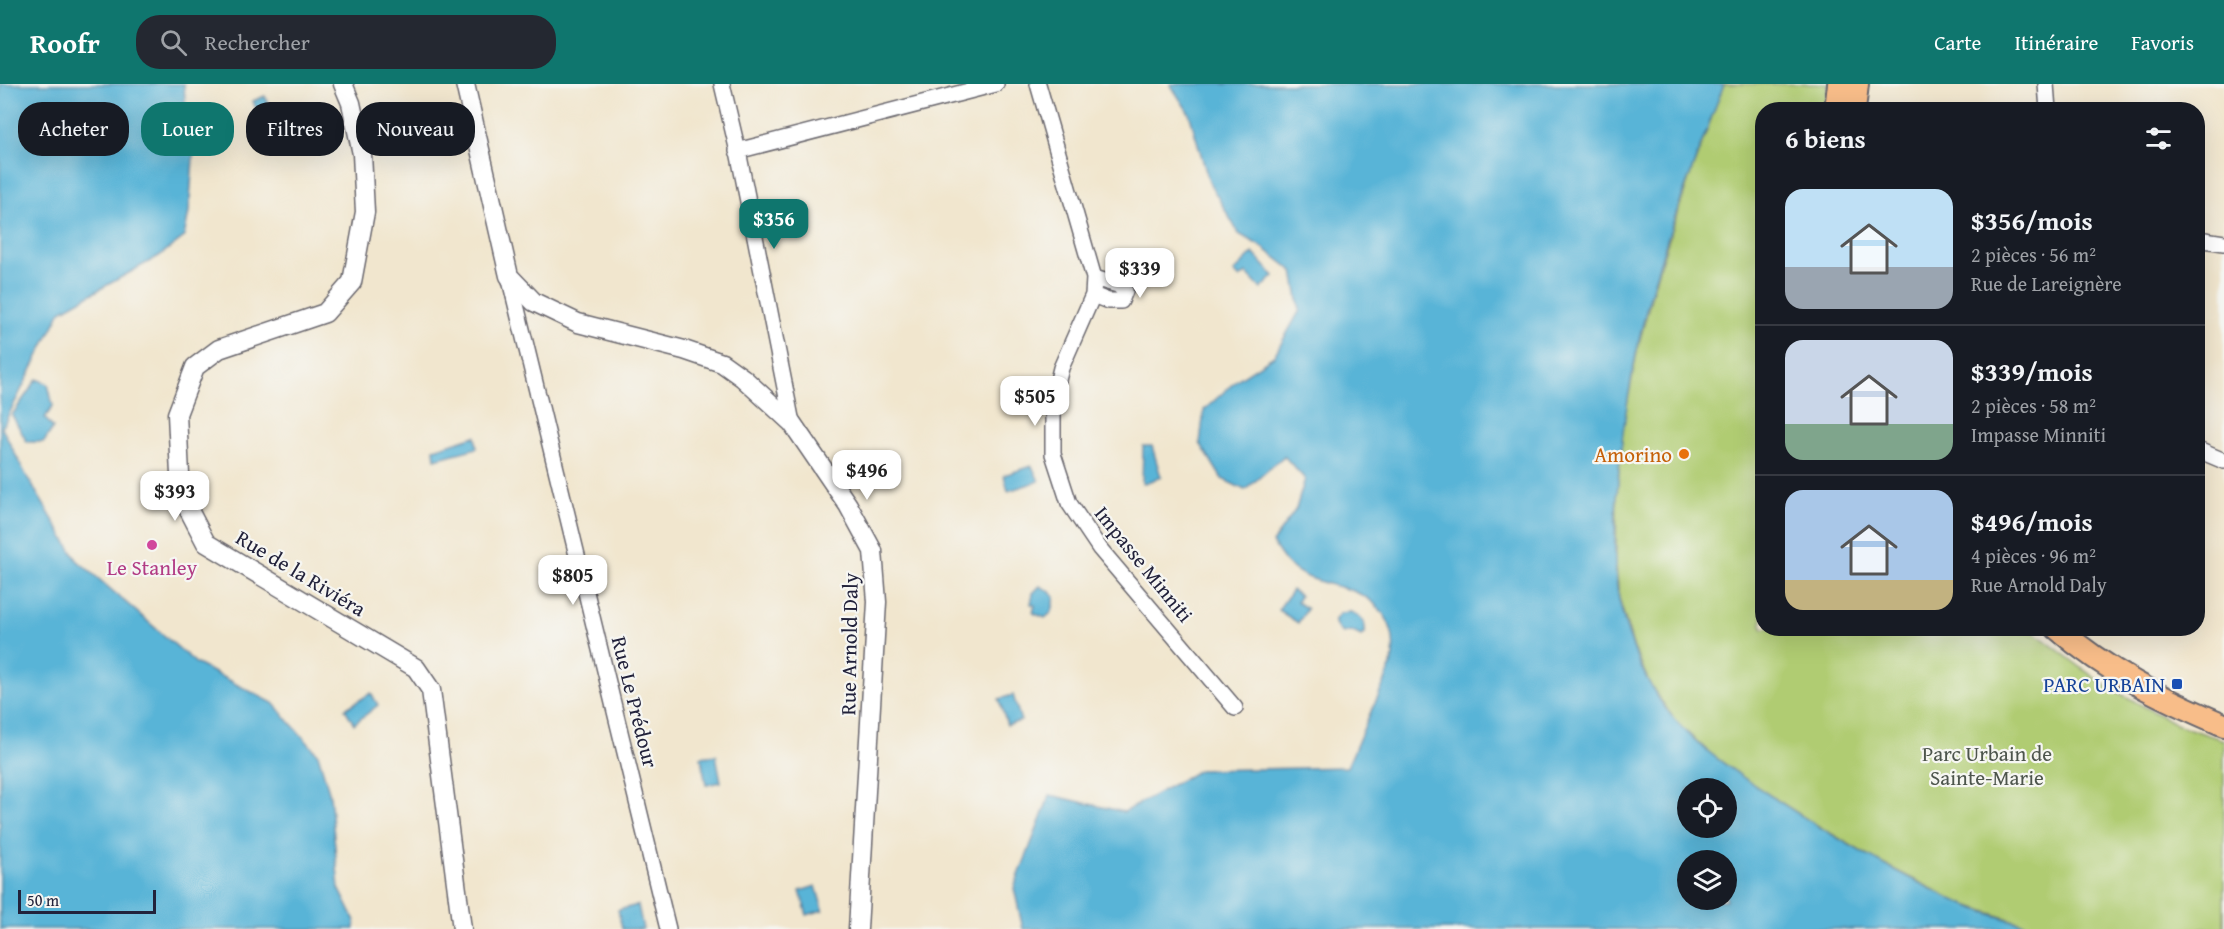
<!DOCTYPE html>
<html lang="fr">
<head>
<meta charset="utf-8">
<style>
  :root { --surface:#171b24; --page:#242831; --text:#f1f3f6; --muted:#9ea1a6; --line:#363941; --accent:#0f766e }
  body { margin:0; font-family:"Gentium Book Plus",serif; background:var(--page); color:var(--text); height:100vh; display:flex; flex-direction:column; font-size:22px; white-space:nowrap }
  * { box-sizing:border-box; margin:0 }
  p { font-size:20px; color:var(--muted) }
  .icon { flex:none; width:33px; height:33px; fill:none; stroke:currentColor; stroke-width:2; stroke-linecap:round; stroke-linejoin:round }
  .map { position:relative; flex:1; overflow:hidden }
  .drawer { position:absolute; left:1755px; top:18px; width:450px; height:534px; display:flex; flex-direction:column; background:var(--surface); border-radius:24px; box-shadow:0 6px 24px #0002 }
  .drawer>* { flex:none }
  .top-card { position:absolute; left:18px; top:18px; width:570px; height:54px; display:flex; gap:12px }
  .buttons { position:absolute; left:1677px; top:694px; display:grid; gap:12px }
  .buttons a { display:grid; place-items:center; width:60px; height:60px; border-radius:50%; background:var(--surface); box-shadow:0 6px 24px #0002; font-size:30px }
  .scale { position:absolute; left:18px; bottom:15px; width:138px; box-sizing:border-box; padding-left:6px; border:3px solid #22223b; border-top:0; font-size:16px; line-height:21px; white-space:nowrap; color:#22223b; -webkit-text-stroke:4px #f6f6f2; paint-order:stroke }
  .price { position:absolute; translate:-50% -51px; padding:0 14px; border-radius:12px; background:#fff; color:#222; font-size:20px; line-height:39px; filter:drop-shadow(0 2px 3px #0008) }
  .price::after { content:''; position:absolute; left:50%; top:36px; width:18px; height:14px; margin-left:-9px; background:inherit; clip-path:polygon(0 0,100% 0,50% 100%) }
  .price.active { background:var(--accent); color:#fff }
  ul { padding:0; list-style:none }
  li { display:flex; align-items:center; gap:18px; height:150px; padding:0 30px }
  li+li { border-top:2px solid var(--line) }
  li span { display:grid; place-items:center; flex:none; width:168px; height:120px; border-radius:18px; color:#555 }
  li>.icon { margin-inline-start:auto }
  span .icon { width:72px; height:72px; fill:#fffc; stroke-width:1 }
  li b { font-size:26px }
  h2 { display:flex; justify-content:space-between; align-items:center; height:72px; padding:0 30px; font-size:26px }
  .chip { padding:0 21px; border-radius:24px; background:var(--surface); box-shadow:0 6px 24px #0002; font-size:21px; line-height:54px }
  .chip.active { background:var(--accent); color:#fff }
  header { display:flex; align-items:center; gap:36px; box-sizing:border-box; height:84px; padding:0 30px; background:var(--accent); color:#fff }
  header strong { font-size:28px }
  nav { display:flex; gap:33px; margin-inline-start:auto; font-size:21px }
  .search { width:420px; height:54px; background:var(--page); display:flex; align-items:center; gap:15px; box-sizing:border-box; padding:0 21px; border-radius:24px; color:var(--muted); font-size:22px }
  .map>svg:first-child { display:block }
  .green { fill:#b0cc72; stroke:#697756; stroke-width:1.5 }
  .water { fill:#59b4d7; stroke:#3e6b89; stroke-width:1.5; fill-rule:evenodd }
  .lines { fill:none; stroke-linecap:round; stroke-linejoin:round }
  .minor-casing { stroke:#6a676e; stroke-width:18 }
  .tertiary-casing { stroke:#6a676e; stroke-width:21 }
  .primary-casing { stroke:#6a676e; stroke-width:26 }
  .minor { stroke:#fff; stroke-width:15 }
  .tertiary { stroke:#fff; stroke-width:18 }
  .primary { stroke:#f8bd89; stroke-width:22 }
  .food-dot { fill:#e8710a; stroke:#f6f6f2; stroke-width:2 }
  .hotel-dot { fill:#d1479c; stroke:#f6f6f2; stroke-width:2 }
  .transit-dot { fill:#1a4fb4; stroke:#f6f6f2; stroke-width:2 }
  .labels { text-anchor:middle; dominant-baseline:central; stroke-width:4.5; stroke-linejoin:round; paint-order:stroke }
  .food-label { font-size:21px; fill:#c56008; stroke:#f6f6f2; text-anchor:end }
  .street-label { font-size:21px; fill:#22223b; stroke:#f6f6f2 }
  .hotel-label { font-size:21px; fill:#b23c85; stroke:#f6f6f2 }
  .transit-label { font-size:21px; fill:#164399; stroke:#f6f6f2; text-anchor:end }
  .park-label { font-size:21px; fill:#4d554c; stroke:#f6f6f2 }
</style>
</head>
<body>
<header>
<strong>Roofr</strong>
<div class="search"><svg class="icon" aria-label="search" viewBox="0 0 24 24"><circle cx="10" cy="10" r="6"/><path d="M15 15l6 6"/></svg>Rechercher</div>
<nav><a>Carte</a><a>Itinéraire</a><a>Favoris</a></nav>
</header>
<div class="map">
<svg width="2224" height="845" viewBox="0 0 2224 845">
  <rect width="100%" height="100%" fill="#f6f6f2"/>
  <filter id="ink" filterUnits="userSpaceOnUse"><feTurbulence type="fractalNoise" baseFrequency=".0167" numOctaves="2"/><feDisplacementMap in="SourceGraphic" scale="12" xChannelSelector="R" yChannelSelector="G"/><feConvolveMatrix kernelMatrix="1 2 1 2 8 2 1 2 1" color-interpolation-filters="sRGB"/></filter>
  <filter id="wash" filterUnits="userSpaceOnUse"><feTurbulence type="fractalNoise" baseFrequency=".008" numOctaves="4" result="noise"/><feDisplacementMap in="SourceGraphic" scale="24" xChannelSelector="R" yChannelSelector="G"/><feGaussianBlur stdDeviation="1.35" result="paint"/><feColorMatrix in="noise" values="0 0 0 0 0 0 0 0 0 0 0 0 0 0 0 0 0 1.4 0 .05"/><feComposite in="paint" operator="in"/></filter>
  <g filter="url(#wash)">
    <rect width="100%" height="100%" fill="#f1e6ce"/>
    <!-- green -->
    <path class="green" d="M 1724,0 L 1828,0 L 1825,25 L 1762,26 L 1762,544 L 2030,545 L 2103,600 L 2178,641 L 2224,656 L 2224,845 L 2039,845 L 1958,818 L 1872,774 L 1807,735 L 1748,697 L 1710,669 L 1677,639 L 1651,602 L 1634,564 L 1619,514 L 1616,480 L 1617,412 L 1623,343 L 1638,263 L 1657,191 L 1691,89 Z"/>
    <!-- water -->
    <path class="water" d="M 0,0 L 184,0 L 185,17 L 194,61 L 189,128 L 184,153 L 159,172 L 61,227 L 2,344 L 26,391 L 77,476 L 197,580 L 273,619 L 318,670 L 330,711 L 339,804 L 355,837 L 355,845 L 0,845 Z
      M 1170,0 L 1724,0 C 1692,86 1656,174 1637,265 C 1629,304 1623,344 1619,384 C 1616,423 1611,477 1619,515 C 1625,543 1636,576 1651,602 C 1678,652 1729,684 1775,715 C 1833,753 1893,788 1956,817 C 1982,829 2012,836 2039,845 L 1023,845 L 1014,804 L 1050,711 L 1124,728 L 1199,686 L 1347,683 C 1356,663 1364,643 1373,623 C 1379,610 1387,595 1391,581 C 1400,547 1384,519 1353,507 C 1330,499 1303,497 1286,478 C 1281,472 1277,465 1272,459 L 1296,425 L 1305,395 L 1284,372 L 1245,406 L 1222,395 L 1200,359 L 1204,326 L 1238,295 L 1274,272 L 1300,226 L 1293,187 L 1262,163 L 1239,150 L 1209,98 L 1189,29 ZM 1688,705 L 1726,705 L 1726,744 L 1688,744 ZM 1688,777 L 1726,777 L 1726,816 L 1688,816 Z
      M 265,12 L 277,40 L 264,46 L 253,17 Z
      M 1253,169 L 1274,192 L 1261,205 L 1246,189 L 1240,194 L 1234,188 Z
      M 37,295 L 48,300 L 53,322 L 45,334 L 53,344 L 44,358 L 27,358 L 12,331 Z
      M 475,352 L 477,364 L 435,375 L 434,365 Z
      M 1143,362 L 1152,362 L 1161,393 L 1142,400 Z
      M 1032,382 L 1039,397 L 1008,407 L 1004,391 Z
      M 1040,502 L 1049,507 L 1055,513 L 1052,528 L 1045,534 L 1033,529 L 1035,521 L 1031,520 L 1033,509 Z
      M 1292,506 L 1300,512 L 1297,518 L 1307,525 L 1298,539 L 1278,526 Z
      M 1351,528 C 1362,533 1366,537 1365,550 L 1361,552 L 1351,547 L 1343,549 L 1338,545 L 1334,537 L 1340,529 Z
      M 371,609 L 378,621 L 354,640 L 345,625 Z
      M 1013,611 L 1021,637 L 1007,641 L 999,615 Z
      M 716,671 L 721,698 L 706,701 L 701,673 Z
      M 816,802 L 823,826 L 807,831 L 800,807 Z
      M 638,821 L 643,845 L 622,845 L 618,826 Z"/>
  </g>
  <g filter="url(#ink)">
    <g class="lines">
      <defs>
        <path id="minor" d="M 722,0 L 739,72 L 792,339
          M 1038,0 L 1094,194 L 1093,211 L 1061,284 L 1053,316 L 1053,370 L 1069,419 L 1100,465 L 1235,624
          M 2046,0 L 2048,26
          M 737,67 L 996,0
          M 2198,155 L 2224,159
          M 509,192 L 668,845
          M 1093,211 L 1108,217 L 1121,217 L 1125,207 L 1118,201 L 1094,194
          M 2198,366 L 2224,377"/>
        <path id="tertiary" d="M 343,0 L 351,19 L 362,70 L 365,128 L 352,198 L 325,229 L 219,265 L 195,283 L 177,330 L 181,411 L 206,459 L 416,584 L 431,606 L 462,845
          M 465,0 L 509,192 L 534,218 L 578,239 L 684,266 L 722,279 L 743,294 L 792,339 L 848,421 L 873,467 L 877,518 L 858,845"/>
        <path id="primary" d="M 1836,26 L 1839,0
          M 1854,26 L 1857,0
          M 2057,544 C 2107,588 2163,615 2224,641"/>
      </defs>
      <!-- minor casing -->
      <use href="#minor" class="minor-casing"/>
      <!-- tertiary casing -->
      <use href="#tertiary" class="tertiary-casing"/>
      <!-- primary casing -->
      <use href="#primary" class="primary-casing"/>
      <!-- minor -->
      <use href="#minor" class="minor"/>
      <!-- tertiary -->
      <use href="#tertiary" class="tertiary"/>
      <!-- primary -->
      <use href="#primary" class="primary"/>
    </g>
  </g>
  <!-- markers -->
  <circle class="food-dot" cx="1684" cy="370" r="6"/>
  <circle class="hotel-dot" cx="152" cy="461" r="6"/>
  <rect class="transit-dot" x="2171" y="594" width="12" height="12" rx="3"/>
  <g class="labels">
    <!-- food labels -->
    <g class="food-label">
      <text x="1672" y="370">Amorino</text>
    </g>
    <!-- street labels -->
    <g class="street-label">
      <text transform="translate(1144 480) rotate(51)">Impasse Minniti</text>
      <text transform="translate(301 489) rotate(31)">Rue de la Riviéra</text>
      <text transform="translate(849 560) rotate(-89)">Rue Arnold Daly</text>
      <text transform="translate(635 618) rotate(76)">Rue Le Prédour</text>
    </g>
    <!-- hotel labels -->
    <g class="hotel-label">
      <text x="152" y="483">Le Stanley</text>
    </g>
    <!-- transit labels -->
    <g class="transit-label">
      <text x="2165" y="600">PARC URBAIN</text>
    </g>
    <!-- park labels -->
    <g class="park-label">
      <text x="1987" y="669">Parc Urbain de<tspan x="1987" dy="24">Sainte-Marie</tspan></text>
    </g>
  </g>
</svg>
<div class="buttons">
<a><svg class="icon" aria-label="locate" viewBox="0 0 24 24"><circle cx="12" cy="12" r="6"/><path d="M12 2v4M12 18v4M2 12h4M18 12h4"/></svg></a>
<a><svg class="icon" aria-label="layers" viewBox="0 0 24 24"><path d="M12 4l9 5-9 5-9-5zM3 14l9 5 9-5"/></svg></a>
</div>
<div class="scale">50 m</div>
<b class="price active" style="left:774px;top:166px">$356</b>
<b class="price" style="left:1140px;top:215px">$339</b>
<b class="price" style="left:1035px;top:343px">$505</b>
<b class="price" style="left:867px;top:417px">$496</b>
<b class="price" style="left:175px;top:438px">$393</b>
<b class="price" style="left:573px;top:522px">$805</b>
<div class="top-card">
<a class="chip">Acheter</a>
<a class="chip active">Louer</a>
<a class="chip">Filtres</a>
<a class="chip">Nouveau</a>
</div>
<section class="drawer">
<h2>6 biens<svg class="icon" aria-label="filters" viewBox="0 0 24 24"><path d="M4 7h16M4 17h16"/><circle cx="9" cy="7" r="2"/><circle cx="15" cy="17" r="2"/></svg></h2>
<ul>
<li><span style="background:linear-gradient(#bfe0f5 65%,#9aa5b1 0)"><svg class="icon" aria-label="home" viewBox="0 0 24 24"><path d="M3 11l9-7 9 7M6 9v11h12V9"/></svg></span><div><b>$356/mois</b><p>2 pièces · 56 m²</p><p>Rue de Lareignère</p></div></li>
<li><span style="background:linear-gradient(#c9d6e8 70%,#7fa58c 0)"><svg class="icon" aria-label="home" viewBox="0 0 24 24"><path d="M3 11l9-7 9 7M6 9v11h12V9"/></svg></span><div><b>$339/mois</b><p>2 pièces · 58 m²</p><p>Impasse Minniti</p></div></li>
<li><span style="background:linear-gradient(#a9c7e8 75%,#c2b280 0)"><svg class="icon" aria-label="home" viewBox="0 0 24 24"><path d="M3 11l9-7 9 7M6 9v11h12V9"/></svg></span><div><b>$496/mois</b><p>4 pièces · 96 m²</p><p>Rue Arnold Daly</p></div></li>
</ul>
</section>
</div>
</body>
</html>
